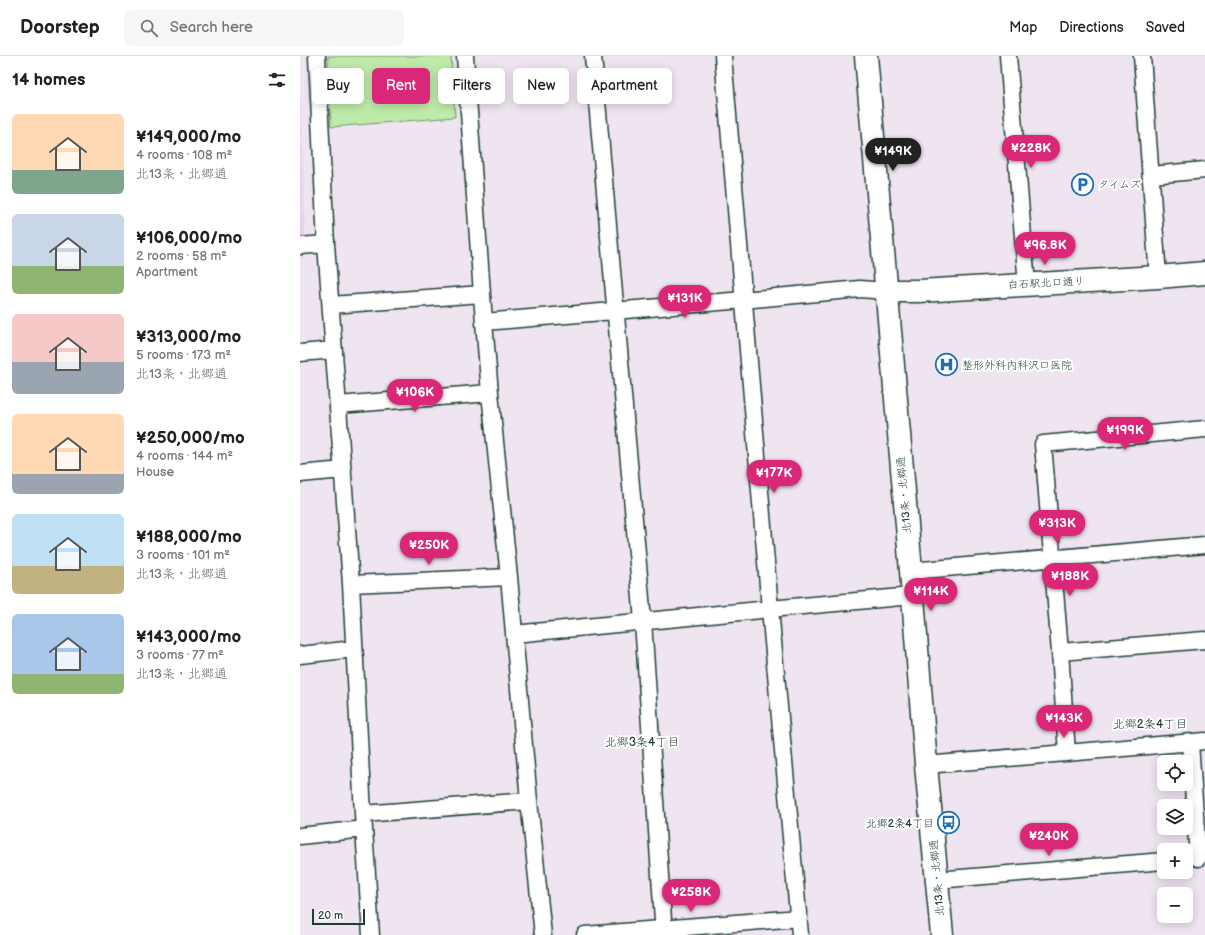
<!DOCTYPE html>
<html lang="en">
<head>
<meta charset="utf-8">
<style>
  :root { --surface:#fff; --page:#f6f6f6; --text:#202124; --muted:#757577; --line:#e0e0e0; --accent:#db2777 }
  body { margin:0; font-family:"Balsamiq Sans","Klee One",sans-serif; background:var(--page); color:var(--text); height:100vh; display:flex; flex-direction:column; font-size:15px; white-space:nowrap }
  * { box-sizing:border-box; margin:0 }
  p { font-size:13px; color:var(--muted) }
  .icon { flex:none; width:22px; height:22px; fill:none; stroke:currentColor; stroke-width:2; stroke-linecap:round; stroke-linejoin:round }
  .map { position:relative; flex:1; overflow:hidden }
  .side { display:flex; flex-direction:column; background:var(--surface); width:300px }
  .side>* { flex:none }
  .banner { position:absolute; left:12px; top:12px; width:380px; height:36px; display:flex; gap:8px }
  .tools { position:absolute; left:857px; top:699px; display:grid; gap:8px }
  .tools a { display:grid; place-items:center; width:36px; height:36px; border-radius:6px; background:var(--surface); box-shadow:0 2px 10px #0003; font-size:20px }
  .scale { position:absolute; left:12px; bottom:10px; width:53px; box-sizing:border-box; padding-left:4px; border:2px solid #1f3d34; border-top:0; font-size:11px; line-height:14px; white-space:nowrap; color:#1f3d34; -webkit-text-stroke:3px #fff; paint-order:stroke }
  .price { position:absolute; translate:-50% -34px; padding:0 9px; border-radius:14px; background:var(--accent); color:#fff; font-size:13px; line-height:26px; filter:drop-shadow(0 1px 2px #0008) }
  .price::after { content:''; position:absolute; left:50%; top:24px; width:12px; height:9px; margin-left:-6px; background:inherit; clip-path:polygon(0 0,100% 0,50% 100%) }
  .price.active { background:#222; color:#fff }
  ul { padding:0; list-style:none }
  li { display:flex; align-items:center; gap:12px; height:100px; padding:0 12px }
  li span { display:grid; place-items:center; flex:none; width:112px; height:80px; border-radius:6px; color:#555 }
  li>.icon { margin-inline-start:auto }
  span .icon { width:48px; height:48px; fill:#fffc; stroke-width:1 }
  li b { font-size:17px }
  h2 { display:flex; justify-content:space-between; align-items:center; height:48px; padding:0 12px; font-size:17px }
  .pill { padding:0 14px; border-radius:6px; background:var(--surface); box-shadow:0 2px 10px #0003; font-size:14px; line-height:36px }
  .pill.active { background:var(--accent); color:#fff }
  header { display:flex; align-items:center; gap:24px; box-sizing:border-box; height:56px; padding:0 20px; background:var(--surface); border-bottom:1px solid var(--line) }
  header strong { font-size:19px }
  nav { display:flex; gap:22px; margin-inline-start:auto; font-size:14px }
  .search { width:280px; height:36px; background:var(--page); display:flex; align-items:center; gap:10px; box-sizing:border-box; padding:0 14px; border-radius:6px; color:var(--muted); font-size:15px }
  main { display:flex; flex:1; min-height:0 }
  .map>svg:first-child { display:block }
  .built { fill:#e4d2e7 }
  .green { fill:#beeba9; stroke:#6e946e }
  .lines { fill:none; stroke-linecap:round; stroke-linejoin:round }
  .street-casing { stroke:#1f3d34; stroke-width:19 }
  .secondary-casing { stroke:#1f3d34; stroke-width:25 }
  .street { stroke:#fff; stroke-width:16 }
  .secondary { stroke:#fff; stroke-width:22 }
  .labels { text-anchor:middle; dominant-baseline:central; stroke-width:4; stroke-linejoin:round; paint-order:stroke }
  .poi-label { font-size:11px; fill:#1f3d34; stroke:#fff; text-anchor:start }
  .street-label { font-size:11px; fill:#1f3d34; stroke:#fff }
  .neighbourhood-label { font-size:12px; fill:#1f3d34; stroke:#fff }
</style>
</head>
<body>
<header>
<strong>Doorstep</strong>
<div class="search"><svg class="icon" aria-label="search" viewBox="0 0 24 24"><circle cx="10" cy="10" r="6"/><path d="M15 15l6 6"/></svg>Search here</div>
<nav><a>Map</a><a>Directions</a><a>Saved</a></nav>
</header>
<main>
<section class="side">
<h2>14 homes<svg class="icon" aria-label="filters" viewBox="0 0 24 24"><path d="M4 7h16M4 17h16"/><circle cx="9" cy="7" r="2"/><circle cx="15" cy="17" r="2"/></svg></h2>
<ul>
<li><span style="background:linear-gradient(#ffd9b3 70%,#7fa58c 0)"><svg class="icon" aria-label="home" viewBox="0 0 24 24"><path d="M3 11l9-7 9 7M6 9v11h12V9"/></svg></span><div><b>¥149,000/mo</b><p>4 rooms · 108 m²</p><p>北13条・北郷通</p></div></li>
<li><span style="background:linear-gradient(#c9d6e8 65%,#8fb573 0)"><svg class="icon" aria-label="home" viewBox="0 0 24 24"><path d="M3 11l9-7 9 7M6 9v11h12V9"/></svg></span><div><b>¥106,000/mo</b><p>2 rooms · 58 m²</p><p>Apartment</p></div></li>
<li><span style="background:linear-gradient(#f6c9c9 60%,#9aa5b1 0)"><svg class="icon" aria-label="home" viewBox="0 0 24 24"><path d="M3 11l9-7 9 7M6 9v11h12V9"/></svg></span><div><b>¥313,000/mo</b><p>5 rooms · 173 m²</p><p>北13条・北郷通</p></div></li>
<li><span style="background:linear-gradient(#ffd9b3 75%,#9aa5b1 0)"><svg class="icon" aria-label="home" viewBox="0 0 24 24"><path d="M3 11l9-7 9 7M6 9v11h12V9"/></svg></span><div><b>¥250,000/mo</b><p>4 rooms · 144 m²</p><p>House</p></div></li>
<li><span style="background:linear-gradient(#bfe0f5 65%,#c2b280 0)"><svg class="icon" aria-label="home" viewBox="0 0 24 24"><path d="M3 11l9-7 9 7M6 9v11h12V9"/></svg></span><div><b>¥188,000/mo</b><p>3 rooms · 101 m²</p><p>北13条・北郷通</p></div></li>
<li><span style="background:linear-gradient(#a9c7e8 75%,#8fb573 0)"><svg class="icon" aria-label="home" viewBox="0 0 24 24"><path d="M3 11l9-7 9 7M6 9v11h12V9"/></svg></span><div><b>¥143,000/mo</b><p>3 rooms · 77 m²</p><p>北13条・北郷通</p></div></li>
</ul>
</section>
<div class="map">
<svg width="905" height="879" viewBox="0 0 905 879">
  <rect width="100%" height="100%" fill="#efe5f1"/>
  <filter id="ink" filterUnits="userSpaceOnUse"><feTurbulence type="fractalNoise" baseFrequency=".025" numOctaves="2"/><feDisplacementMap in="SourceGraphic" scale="8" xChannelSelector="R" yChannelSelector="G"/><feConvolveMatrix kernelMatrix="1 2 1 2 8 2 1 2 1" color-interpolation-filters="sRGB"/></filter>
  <g filter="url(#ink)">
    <!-- built -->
    <path class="built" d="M 0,36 L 5,182 L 0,182 Z"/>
    <!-- green -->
    <path class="green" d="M 28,0 L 151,0 L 155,61 L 31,71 Z"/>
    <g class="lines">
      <defs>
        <path id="street" d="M 17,0 L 26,188 L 51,528 L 63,758 L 71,879
          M 165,0 L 184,266 L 190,337 L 209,521 L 229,745 L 243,879
          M 293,0 L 343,565 L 364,879
          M 423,0 L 470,553 L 500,879
          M 708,0 L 727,229
          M 842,0 L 858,221
          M 851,119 L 905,114
          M 0,190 L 26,188
          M 31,249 L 182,238
          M 184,266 L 443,244 L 560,233 L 586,235
          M 0,297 L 34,294
          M 38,349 L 190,337
          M 0,418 L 43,414
          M 611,515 L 905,489
          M 51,528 L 209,521
          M 214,578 L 470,553 L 612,540
          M 760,596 L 905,584
          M 0,599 L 54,593
          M 890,687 L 898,802
          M 767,697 L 760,596 L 743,388 L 905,373
          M 626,709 L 905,685
          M 63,758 L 229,745
          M 0,780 L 64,773
          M 637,824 L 864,805
          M 285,879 L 499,862"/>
        <path id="secondary" d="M 566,0 L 611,515 L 626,709 L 642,879
          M 586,235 L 619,235 L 858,221 L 905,217"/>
      </defs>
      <!-- street casing -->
      <use href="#street" class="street-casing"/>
      <!-- secondary casing -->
      <use href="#secondary" class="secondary-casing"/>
      <!-- street -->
      <use href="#street" class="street"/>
      <!-- secondary -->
      <use href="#secondary" class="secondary"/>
    </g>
  </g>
  <!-- icons -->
  <defs>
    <symbol id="parking-ring" viewBox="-11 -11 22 22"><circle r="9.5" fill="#fff" stroke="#1f6fb2" stroke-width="1.5"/><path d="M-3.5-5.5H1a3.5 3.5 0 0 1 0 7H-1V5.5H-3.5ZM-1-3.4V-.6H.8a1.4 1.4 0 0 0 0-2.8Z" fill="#1f6fb2"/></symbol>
    <symbol id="hospital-ring" viewBox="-11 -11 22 22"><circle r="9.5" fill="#fff" stroke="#1f6fb2" stroke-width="1.5"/><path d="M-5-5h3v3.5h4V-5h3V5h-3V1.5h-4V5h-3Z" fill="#1f6fb2"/></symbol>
    <symbol id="bus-ring" viewBox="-11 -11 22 22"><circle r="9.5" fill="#fff" stroke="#1f6fb2" stroke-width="1.5"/><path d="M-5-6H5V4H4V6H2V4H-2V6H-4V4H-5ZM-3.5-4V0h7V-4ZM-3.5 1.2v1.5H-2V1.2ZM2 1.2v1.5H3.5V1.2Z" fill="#1f6fb2"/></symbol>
  </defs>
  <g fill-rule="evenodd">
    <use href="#parking-ring" x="770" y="116" width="25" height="25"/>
    <use href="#hospital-ring" x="634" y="296" width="25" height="25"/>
    <use href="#bus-ring" x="636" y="754" width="25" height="25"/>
  </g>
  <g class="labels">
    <!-- poi labels -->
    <g class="poi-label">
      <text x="798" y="128">タイムズ</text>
      <text x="662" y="309">整形外科内科沢口医院</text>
      <text x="634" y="767" text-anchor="end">北郷2条4丁目</text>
    </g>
    <!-- street labels -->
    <g class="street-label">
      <text transform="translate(746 227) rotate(-3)">白石駅北口通り</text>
      <text transform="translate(604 439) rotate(-95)">北13条・北郷通</text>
      <text transform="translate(637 822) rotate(-95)">北13条・北郷通</text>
    </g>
    <!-- neighbourhood labels -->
    <g class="neighbourhood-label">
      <text x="850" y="668">北郷2条4丁目</text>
      <text x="342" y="686">北郷3条4丁目</text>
    </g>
  </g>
</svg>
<div class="tools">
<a><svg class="icon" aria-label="locate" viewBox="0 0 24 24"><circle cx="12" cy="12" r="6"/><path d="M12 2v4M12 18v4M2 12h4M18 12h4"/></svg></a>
<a><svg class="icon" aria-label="layers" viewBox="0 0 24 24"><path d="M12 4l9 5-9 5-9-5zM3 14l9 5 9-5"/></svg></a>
<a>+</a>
<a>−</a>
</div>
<div class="scale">20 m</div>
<b class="price" style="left:731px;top:113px">¥228K</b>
<b class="price active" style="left:593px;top:116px">¥149K</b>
<b class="price" style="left:745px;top:210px">¥96.8K</b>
<b class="price" style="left:385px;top:263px">¥131K</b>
<b class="price" style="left:115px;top:357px">¥106K</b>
<b class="price" style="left:825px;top:395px">¥199K</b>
<b class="price" style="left:474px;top:438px">¥177K</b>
<b class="price" style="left:757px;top:488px">¥313K</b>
<b class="price" style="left:129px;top:510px">¥250K</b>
<b class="price" style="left:770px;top:541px">¥188K</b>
<b class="price" style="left:631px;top:556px">¥114K</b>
<b class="price" style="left:764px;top:683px">¥143K</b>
<b class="price" style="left:749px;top:801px">¥240K</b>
<b class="price" style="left:391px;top:857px">¥258K</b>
<div class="banner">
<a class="pill">Buy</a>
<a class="pill active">Rent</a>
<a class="pill">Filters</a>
<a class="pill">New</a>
<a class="pill">Apartment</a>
</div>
</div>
</main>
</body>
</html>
